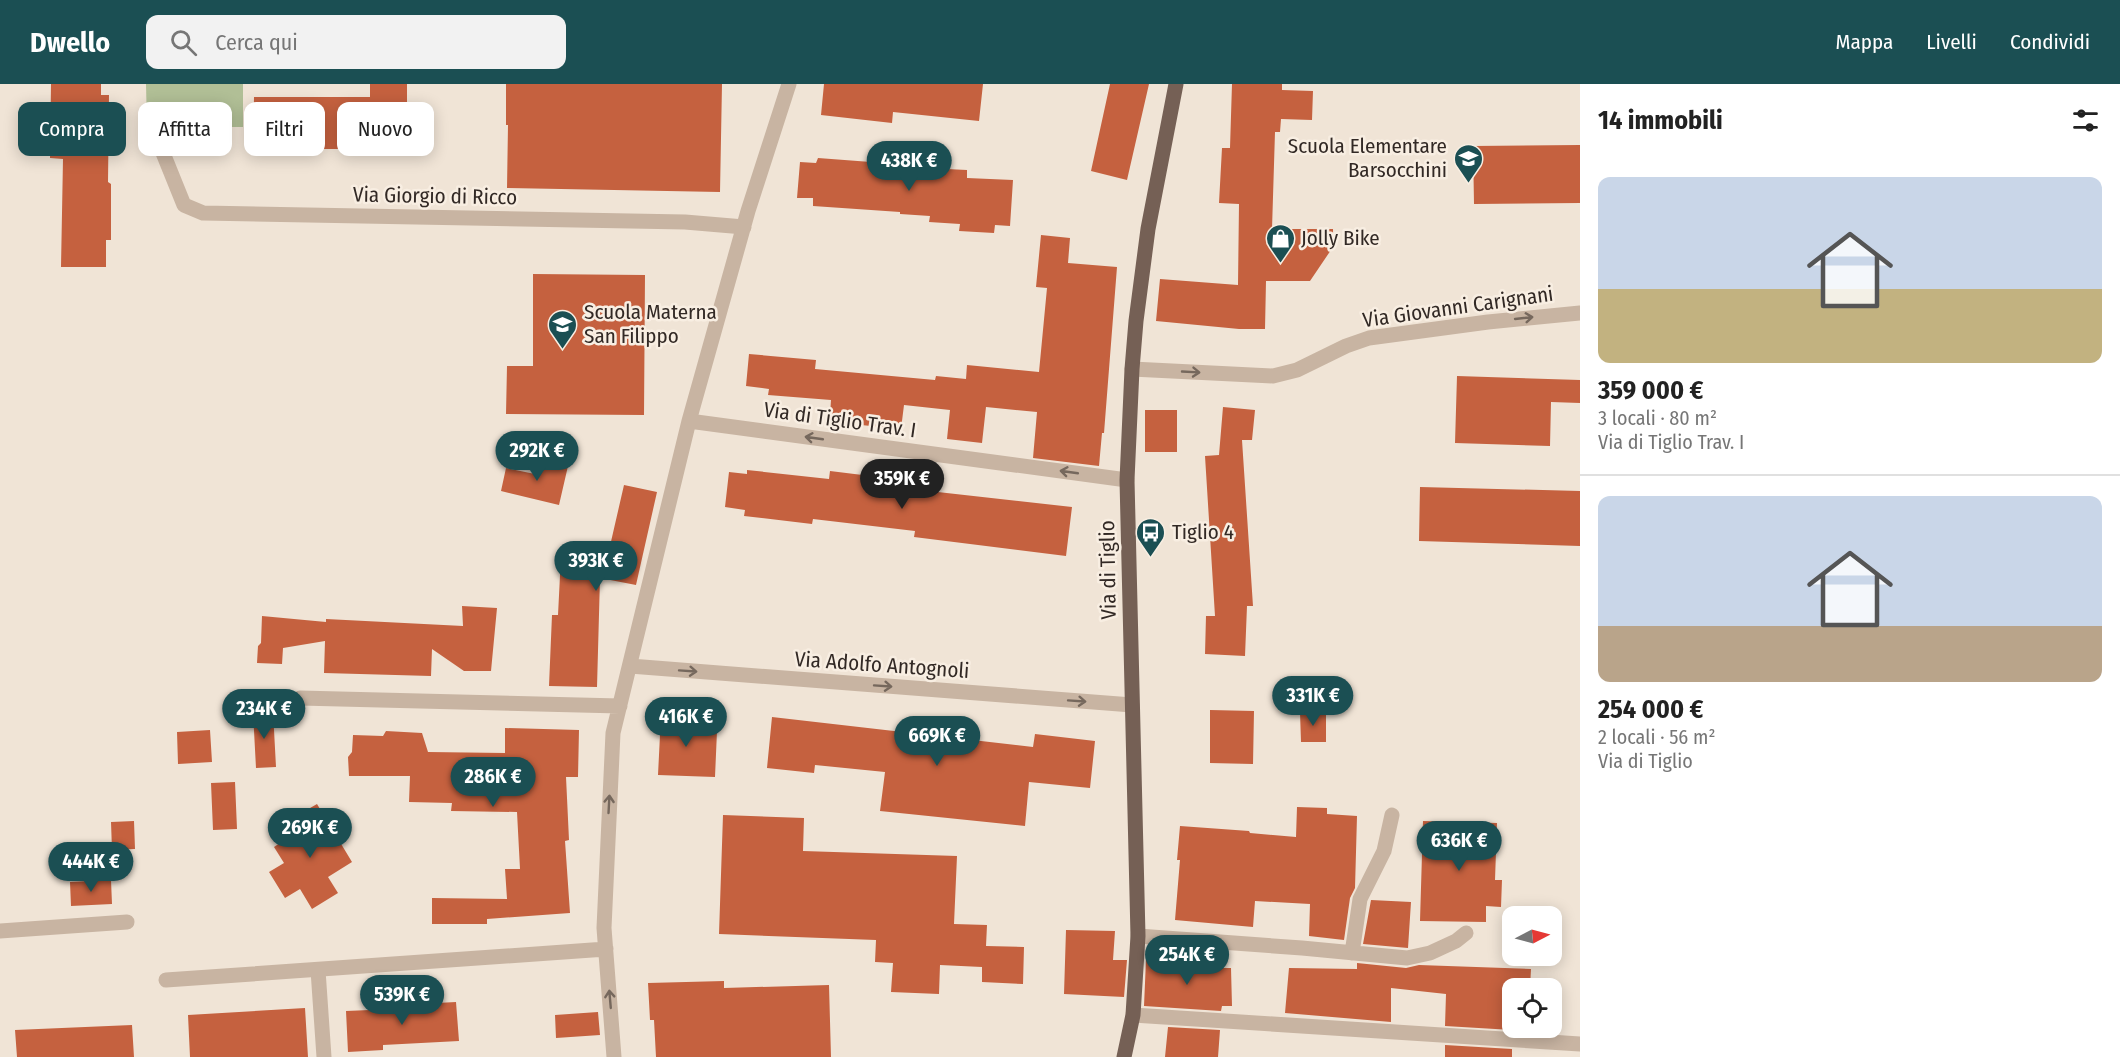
<!DOCTYPE html>
<html lang="it">
<head>
<meta charset="utf-8">
<style>
  :root { --surface:#fff; --page:#f2f2f2; --text:#222; --muted:#767676; --line:#e0e0e0; --accent:#1b4f53 }
  body { margin:0; font-family:"Fira Sans Condensed",sans-serif; background:var(--page); color:var(--text); height:100vh; display:flex; flex-direction:column; font-size:22px; white-space:nowrap }
  * { box-sizing:border-box; margin:0 }
  p { font-size:20px; color:var(--muted) }
  .icon { flex:none; width:33px; height:33px; fill:none; stroke:currentColor; stroke-width:2; stroke-linecap:round; stroke-linejoin:round }
  .map { position:relative; flex:1; overflow:hidden }
  .side { display:flex; flex-direction:column; background:var(--surface); width:540px }
  .side>* { flex:none }
  .guide { position:absolute; left:18px; top:18px; width:570px; height:54px; display:flex; gap:12px }
  .needle { width:39px; rotate:84deg }
  .controls { position:absolute; left:1502px; top:822px; display:grid; gap:12px }
  .controls a { display:grid; place-items:center; width:60px; height:60px; border-radius:12px; background:var(--surface); box-shadow:0 3px 15px #0003; font-size:30px }
  .price { position:absolute; translate:-50% -51px; padding:0 14px; border-radius:21px; background:var(--accent); color:#fff; font-size:20px; line-height:39px; filter:drop-shadow(0 2px 3px #0008) }
  .price::after { content:''; position:absolute; left:50%; top:36px; width:18px; height:14px; margin-left:-9px; background:inherit; clip-path:polygon(0 0,100% 0,50% 100%) }
  .price.current { background:#222; color:#fff }
  ul { padding:0; list-style:none }
  li { display:grid; align-content:center; gap:12px; height:318px; padding:0 18px }
  li+li { border-top:2px solid var(--line) }
  li span { display:grid; place-items:center; height:186px; border-radius:12px; color:#555 }
  li>.icon { margin-inline-start:auto }
  span .icon { width:108px; height:108px; fill:#fffc; stroke-width:1 }
  li b { font-size:26px }
  h2 { display:flex; justify-content:space-between; align-items:center; height:72px; padding:0 18px; font-size:26px }
  .pill { padding:0 21px; border-radius:12px; background:var(--surface); box-shadow:0 3px 15px #0003; font-size:21px; line-height:54px }
  .pill.current { background:var(--accent); color:#fff }
  header { display:flex; align-items:center; gap:36px; box-sizing:border-box; height:84px; padding:0 30px; background:var(--accent); color:#fff }
  header strong { font-size:28px }
  nav { display:flex; gap:33px; margin-inline-start:auto; font-size:21px }
  .search { width:420px; height:54px; background:var(--page); display:flex; align-items:center; gap:15px; box-sizing:border-box; padding:0 21px; border-radius:12px; color:var(--muted); font-size:22px }
  main { display:flex; flex:1; min-height:0 }
  .map>svg:first-child { display:block }
  .green { fill:#b1bf96 }
  .building { fill:#c5613f }
  .lines { fill:none; stroke-linecap:round; stroke-linejoin:round }
  .minor { stroke:#c8b4a2; stroke-width:15 }
  .primary { stroke:#756055; stroke-width:15 }
  .oneway { stroke:#76685d }
  .labels { text-anchor:middle; dominant-baseline:central; stroke-width:5; stroke-linejoin:round; paint-order:stroke }
  .poi-label { font-size:21px; fill:#322925; stroke:#f8eee2; text-anchor:start }
  .street-label { font-size:21px; fill:#322925; stroke:#f8eee2 }
</style>
</head>
<body>
<header>
<strong>Dwello</strong>
<div class="search"><svg class="icon" aria-label="search" viewBox="0 0 24 24"><circle cx="10" cy="10" r="6"/><path d="M15 15l6 6"/></svg>Cerca qui</div>
<nav><a>Mappa</a><a>Livelli</a><a>Condividi</a></nav>
</header>
<main>
<div class="map">
<svg width="1580" height="973" viewBox="0 0 1580 973">
  <rect width="100%" height="100%" fill="#f0e4d6"/>
  <!-- green -->
  <path class="green" d="M 146,0 L 243,0 L 243,43 L 147,43 Z"/>
  <!-- building -->
  <path class="building" d="M 51,0 L 101,0 L 101,11 L 109,11 L 108,98 L 111,100 L 111,156 L 106,156 L 106,183 L 61,183 L 63,75 L 50,74 Z
    M 370,0 L 407,0 L 407,65 L 253,65 L 254,13 L 370,13 Z
    M 506,0 L 722,0 L 720,108 L 507,104 L 508,41 L 506,41 Z
    M 824,0 L 983,0 L 979,37 L 893,28 L 892,39 L 821,31 Z
    M 1110,0 L 1149,0 L 1127,96 L 1091,87 Z
    M 1232,0 L 1282,0 L 1282,6 L 1313,7 L 1312,36 L 1281,35 L 1280,48 L 1275,48 L 1272,145 L 1333,145 L 1333,163 L 1310,197 L 1266,197 L 1265,245 L 1239,245 L 1156,237 L 1160,195 L 1238,201 L 1239,120 L 1219,119 L 1222,64 L 1230,64 Z
    M 1580,61 L 1580,119 L 1474,120 L 1473,62 Z
    M 818,74 L 884,79 L 884,82 L 967,86 L 967,94 L 1013,96 L 1010,142 L 995,141 L 994,149 L 959,147 L 960,140 L 929,138 L 930,132 L 900,130 L 900,128 L 813,122 L 813,114 L 797,114 L 800,78 L 816,79 Z
    M 1041,151 L 1070,154 L 1068,179 L 1117,183 L 1104,349 L 1102,349 L 1099,382 L 1033,374 L 1037,328 L 986,323 L 982,359 L 947,355 L 950,326 L 904,321 L 901,345 L 861,341 L 861,335 L 830,331 L 831,316 L 768,311 L 769,305 L 746,302 L 749,270 L 816,276 L 815,285 L 935,296 L 936,292 L 966,295 L 967,281 L 1039,288 L 1047,204 L 1036,203 Z
    M 533,190 L 645,191 L 644,331 L 506,330 L 507,282 L 533,282 Z
    M 1457,292 L 1580,296 L 1580,319 L 1551,318 L 1550,362 L 1455,359 Z
    M 1223,323 L 1255,326 L 1252,356 L 1242,356 L 1253,522 L 1247,522 L 1245,572 L 1205,570 L 1206,532 L 1215,532 L 1205,372 L 1219,371 Z
    M 1145,326 L 1177,326 L 1177,368 L 1145,368 Z
    M 538,376 L 568,382 L 559,421 L 501,407 L 506,384 L 535,390 Z
    M 747,386 L 829,395 L 830,387 L 903,396 L 902,404 L 1072,423 L 1066,472 L 914,453 L 915,447 L 813,435 L 812,440 L 744,432 L 745,426 L 725,423 L 729,388 L 747,390 Z
    M 624,401 L 657,408 L 636,501 L 600,494 L 597,603 L 549,602 L 552,531 L 558,531 L 561,472 L 607,475 Z
    M 1420,403 L 1580,407 L 1580,462 L 1419,457 Z
    M 462,522 L 497,524 L 491,587 L 464,587 L 432,565 L 431,592 L 324,589 L 325,557 L 283,564 L 282,580 L 257,579 L 258,562 L 261,559 L 262,532 L 326,538 L 326,535 L 463,542 Z
    M 1210,626 L 1254,627 L 1253,680 L 1210,679 Z
    M 273,627 L 276,683 L 256,684 L 253,628 Z
    M 1326,627 L 1326,658 L 1301,658 L 1300,628 Z
    M 661,631 L 696,632 L 696,647 L 717,647 L 715,693 L 658,691 Z
    M 772,633 L 1033,663 L 1035,650 L 1095,657 L 1090,704 L 1029,698 L 1025,742 L 880,727 L 885,688 L 815,681 L 814,689 L 767,684 Z
    M 505,644 L 579,646 L 578,693 L 566,693 L 569,756 L 565,757 L 570,829 L 487,835 L 487,840 L 432,840 L 432,814 L 507,815 L 505,785 L 520,785 L 517,728 L 451,727 L 452,719 L 409,718 L 410,692 L 349,692 L 348,673 L 352,668 L 353,651 L 383,652 L 386,647 L 422,649 L 428,668 L 505,669 Z
    M 210,646 L 212,678 L 178,680 L 177,648 Z
    M 235,698 L 237,745 L 213,746 L 211,699 Z
    M 317,720 L 352,778 L 328,793 L 338,809 L 312,825 L 300,805 L 285,814 L 269,788 L 284,779 L 274,763 L 298,747 L 291,735 Z
    M 1297,723 L 1327,724 L 1327,730 L 1357,732 L 1355,804 L 1350,814 L 1344,856 L 1309,852 L 1310,820 L 1255,817 L 1253,843 L 1175,836 L 1180,776 L 1177,776 L 1180,742 L 1249,747 L 1250,749 L 1296,753 Z
    M 723,731 L 804,734 L 803,767 L 957,772 L 954,840 L 987,841 L 986,862 L 1024,863 L 1023,900 L 982,898 L 982,883 L 940,881 L 939,910 L 891,908 L 893,879 L 875,878 L 876,856 L 719,850 Z
    M 134,737 L 135,765 L 112,766 L 111,738 Z
    M 1423,737 L 1497,739 L 1495,796 L 1502,796 L 1501,823 L 1486,822 L 1486,838 L 1420,837 Z
    M 111,796 L 112,820 L 71,822 L 70,798 Z
    M 1371,816 L 1411,818 L 1408,864 L 1363,860 Z
    M 1066,846 L 1115,847 L 1113,876 L 1127,876 L 1124,913 L 1064,910 Z
    M 1196,875 L 1197,884 L 1231,884 L 1232,922 L 1222,922 L 1221,927 L 1144,922 L 1146,876 Z
    M 1357,879 L 1406,884 L 1419,881 L 1531,885 L 1530,904 L 1512,904 L 1512,946 L 1445,942 L 1446,910 L 1391,904 L 1391,938 L 1285,929 L 1289,884 L 1357,885 Z
    M 724,897 L 724,904 L 829,901 L 831,973 L 656,973 L 654,936 L 650,936 L 648,899 Z
    M 456,918 L 459,957 L 383,961 L 383,966 L 348,968 L 346,927 L 418,924 L 418,920 Z
    M 305,924 L 308,973 L 190,973 L 188,931 Z
    M 598,928 L 600,951 L 556,954 L 555,931 Z
    M 132,941 L 134,973 L 17,973 L 15,946 Z
    M 1168,943 L 1220,946 L 1218,973 L 1165,973 Z
    M 1445,961 L 1512,965 L 1512,973 L 1445,973 Z"/>
  <g class="lines">
    <!-- minor -->
    <path class="minor" d="M 163,69 L 184,121 L 203,129 L 685,138 L 744,143
      M 1132,285 L 1273,292 L 1297,286 L 1346,262 L 1369,254 L 1488,238 L 1580,229
      M 689,337 L 1127,396
      M 630,582 L 1132,621
      M 300,614 L 620,622
      M 0,847 L 127,838
      M 1138,852 L 1302,864 L 1407,874 L 1430,869 L 1456,857 L 1466,849
      M 1352,869 L 1360,815 L 1384,767 L 1392,731
      M 318,886 L 324,973
      M 166,896 L 606,865
      M 1133,931 L 1580,960
      M 614,973 L 604,844 L 613,649 L 689,337 L 748,127 L 789,0"/>
    <!-- primary -->
    <path class="primary" d="M 1124,973 L 1133,931 L 1138,852 L 1127,396 L 1132,285 L 1136,237 L 1148,145 L 1176,0"/>
  </g>
  <!-- one-way arrows -->
  <defs><path id="oneway-shaft" d="M-6 0H5M1.5-3L5.5 0L1.5 3" fill="none" stroke-width="1.6" stroke-linecap="round" stroke-linejoin="round" transform="scale(1.5)"/></defs>
  <g class="oneway">
    <use href="#oneway-shaft" transform="translate(1524 234) rotate(-6)"/>
    <use href="#oneway-shaft" transform="translate(1191 288) rotate(3)"/>
    <use href="#oneway-shaft" transform="translate(814 354) rotate(-172)"/>
    <use href="#oneway-shaft" transform="translate(1069 388) rotate(-172)"/>
    <use href="#oneway-shaft" transform="translate(688 587) rotate(4)"/>
    <use href="#oneway-shaft" transform="translate(883 602) rotate(4)"/>
    <use href="#oneway-shaft" transform="translate(1077 617) rotate(4)"/>
    <use href="#oneway-shaft" transform="translate(609 720) rotate(-87)"/>
    <use href="#oneway-shaft" transform="translate(610 915) rotate(-95)"/>
  </g>
  <!-- icons -->
  <defs>
    <symbol id="school-pin" viewBox="-11 -11 22 30"><path d="M0 17L-7.5 6A9.5 9.5 0 1 1 7.5 6Z" fill="#1b4f53" stroke="#f8eee2"/><path d="M0-5L7-2L0 1L-7-2ZM-4 1L0 2.5L4 1V4Q0 6-4 4Z" fill="#fff"/></symbol>
    <symbol id="shop-pin" viewBox="-11 -11 22 30"><path d="M0 17L-7.5 6A9.5 9.5 0 1 1 7.5 6Z" fill="#1b4f53" stroke="#f8eee2"/><path d="M-5-2.5h2.3a2.7 3.5 0 0 1 5.4 0H5L5.5 6h-11ZM-1.5-2.5h3a1.5 2.3 0 0 0-3 0Z" fill="#fff"/></symbol>
    <symbol id="bus-pin" viewBox="-11 -11 22 30"><path d="M0 17L-7.5 6A9.5 9.5 0 1 1 7.5 6Z" fill="#1b4f53" stroke="#f8eee2"/><path d="M-5-6H5V4H4V6H2V4H-2V6H-4V4H-5ZM-3.5-4V0h7V-4ZM-3.5 1.2v1.5H-2V1.2ZM2 1.2v1.5H3.5V1.2Z" fill="#fff"/></symbol>
  </defs>
  <g fill-rule="evenodd">
    <use href="#school-pin" x="1452" y="58" width="33" height="45"/>
    <use href="#shop-pin" x="1264" y="138" width="33" height="45"/>
    <use href="#school-pin" x="546" y="224" width="33" height="45"/>
    <use href="#bus-pin" x="1134" y="432" width="33" height="45"/>
  </g>
  <g class="labels">
    <!-- poi labels -->
    <g class="poi-label">
      <text x="1447" y="62" text-anchor="end">Scuola Elementare<tspan x="1447" dy="24">Barsocchini</tspan></text>
      <text x="1301" y="154">Jolly Bike</text>
      <text x="584" y="228">Scuola Materna<tspan x="584" dy="24">San Filippo</tspan></text>
      <text x="1172" y="448">Tiglio 4</text>
    </g>
    <!-- street labels -->
    <g class="street-label">
      <text transform="translate(435 112) rotate(1)">Via Giorgio di Ricco</text>
      <text transform="translate(1458 223) rotate(-8)">Via Giovanni Carignani</text>
      <text transform="translate(840 336) rotate(8)">Via di Tiglio Trav. I</text>
      <text transform="translate(1108 486) rotate(-91)">Via di Tiglio</text>
      <text transform="translate(882 581) rotate(4)">Via Adolfo Antognoli</text>
    </g>
  </g>
</svg>
<div class="controls">
<a><svg class="needle" viewBox="-14 -14 28 28"><path d="M0-13l5 13h-10z" fill="#e53935"/><path d="M0 13l5-13h-10z" fill="#767676"/></svg></a>
<a><svg class="icon" aria-label="locate" viewBox="0 0 24 24"><circle cx="12" cy="12" r="6"/><path d="M12 2v4M12 18v4M2 12h4M18 12h4"/></svg></a>
</div>
<b class="price" style="left:909px;top:108px">438K €</b>
<b class="price" style="left:537px;top:398px">292K €</b>
<b class="price current" style="left:902px;top:426px">359K €</b>
<b class="price" style="left:596px;top:508px">393K €</b>
<b class="price" style="left:1313px;top:643px">331K €</b>
<b class="price" style="left:264px;top:656px">234K €</b>
<b class="price" style="left:686px;top:664px">416K €</b>
<b class="price" style="left:937px;top:683px">669K €</b>
<b class="price" style="left:493px;top:724px">286K €</b>
<b class="price" style="left:310px;top:775px">269K €</b>
<b class="price" style="left:1459px;top:788px">636K €</b>
<b class="price" style="left:91px;top:809px">444K €</b>
<b class="price" style="left:1187px;top:902px">254K €</b>
<b class="price" style="left:402px;top:942px">539K €</b>
<div class="guide">
<a class="pill current">Compra</a>
<a class="pill">Affitta</a>
<a class="pill">Filtri</a>
<a class="pill">Nuovo</a>
</div>
</div>
<section class="side">
<h2>14 immobili<svg class="icon" aria-label="filters" viewBox="0 0 24 24"><path d="M4 7h16M4 17h16"/><circle cx="9" cy="7" r="2"/><circle cx="15" cy="17" r="2"/></svg></h2>
<ul>
<li><span style="background:linear-gradient(#c9d6e8 60%,#c2b280 0)"><svg class="icon" aria-label="home" viewBox="0 0 24 24"><path d="M3 11l9-7 9 7M6 9v11h12V9"/></svg></span><div><b>359 000 €</b><p>3 locali · 80 m²</p><p>Via di Tiglio Trav. I</p></div></li>
<li><span style="background:linear-gradient(#c9d6e8 70%,#b9a48a 0)"><svg class="icon" aria-label="home" viewBox="0 0 24 24"><path d="M3 11l9-7 9 7M6 9v11h12V9"/></svg></span><div><b>254 000 €</b><p>2 locali · 56 m²</p><p>Via di Tiglio</p></div></li>
</ul>
</section>
</main>
</body>
</html>
